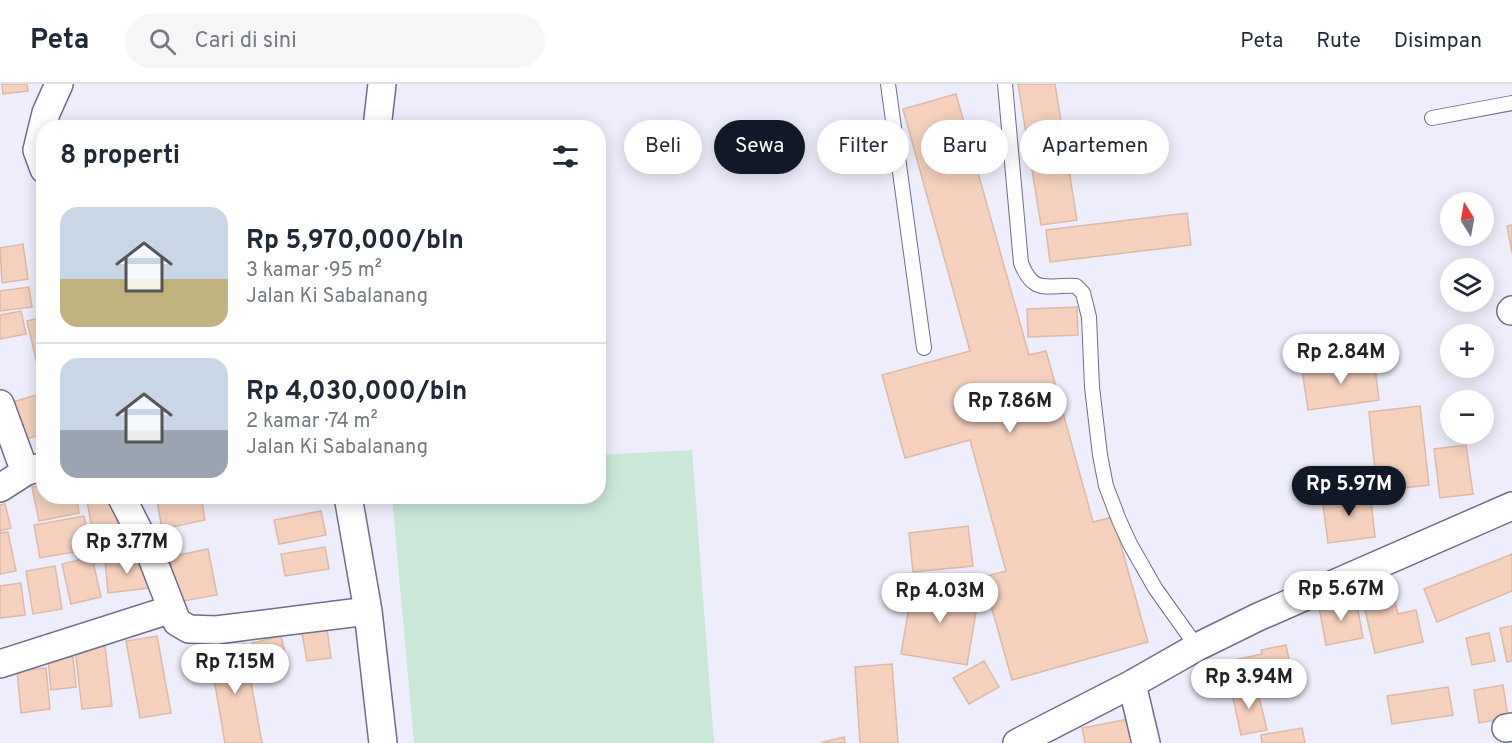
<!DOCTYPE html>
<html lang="id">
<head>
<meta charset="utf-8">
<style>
  :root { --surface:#fff; --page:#f6f6f7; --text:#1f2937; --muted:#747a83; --line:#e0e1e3; --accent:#111827 }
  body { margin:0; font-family:Overpass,sans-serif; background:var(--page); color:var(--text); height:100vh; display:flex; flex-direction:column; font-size:22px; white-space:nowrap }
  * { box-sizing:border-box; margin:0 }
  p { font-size:20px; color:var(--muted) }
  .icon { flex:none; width:33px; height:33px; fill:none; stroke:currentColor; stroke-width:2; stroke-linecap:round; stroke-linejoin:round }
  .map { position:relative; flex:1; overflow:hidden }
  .side { position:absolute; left:36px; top:36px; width:570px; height:384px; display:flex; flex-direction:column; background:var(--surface); border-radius:24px; box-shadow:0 3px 15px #0003 }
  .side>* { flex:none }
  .banner { position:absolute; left:624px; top:36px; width:570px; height:54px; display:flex; gap:12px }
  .needle { width:39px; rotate:349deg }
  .tools { position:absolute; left:1440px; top:108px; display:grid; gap:12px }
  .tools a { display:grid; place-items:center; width:54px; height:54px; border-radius:50%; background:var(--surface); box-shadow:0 3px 15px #0003; font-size:30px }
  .price { position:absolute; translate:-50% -51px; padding:0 14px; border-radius:21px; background:#fff; color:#222; font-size:20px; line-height:39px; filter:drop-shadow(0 2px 3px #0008) }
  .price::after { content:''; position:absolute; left:50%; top:36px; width:18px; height:14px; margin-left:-9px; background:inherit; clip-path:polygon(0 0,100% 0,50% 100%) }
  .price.on { background:var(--accent); color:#fff }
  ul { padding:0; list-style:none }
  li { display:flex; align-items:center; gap:18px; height:150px; padding:0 24px }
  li+li { border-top:2px solid var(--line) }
  li span { display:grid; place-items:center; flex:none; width:168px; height:120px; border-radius:18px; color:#555 }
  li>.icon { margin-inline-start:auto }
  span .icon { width:72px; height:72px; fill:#fffc; stroke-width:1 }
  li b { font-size:26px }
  h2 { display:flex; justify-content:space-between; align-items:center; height:72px; padding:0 24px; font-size:26px }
  .tag { padding:0 21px; border-radius:27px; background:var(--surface); box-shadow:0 3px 15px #0003; font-size:21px; line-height:54px }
  .tag.on { background:var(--accent); color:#fff }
  header { display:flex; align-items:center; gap:36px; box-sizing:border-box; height:84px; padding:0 30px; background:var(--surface); border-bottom:2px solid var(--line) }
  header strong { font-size:28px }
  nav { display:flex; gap:33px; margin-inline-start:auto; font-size:21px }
  .search { width:420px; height:54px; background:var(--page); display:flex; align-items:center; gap:15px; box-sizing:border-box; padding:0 21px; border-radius:33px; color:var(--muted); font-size:22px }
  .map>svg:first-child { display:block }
  .green { fill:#cae8d8 }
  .building { fill:#f5d0bd; stroke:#ddb9a6; stroke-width:1.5 }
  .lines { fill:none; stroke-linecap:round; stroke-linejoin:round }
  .lane-casing { stroke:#706c8b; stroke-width:16 }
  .street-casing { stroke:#706c8b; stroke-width:30 }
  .lane { stroke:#fff; stroke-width:14 }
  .street { stroke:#fff; stroke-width:27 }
</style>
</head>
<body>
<header>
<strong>Peta</strong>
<div class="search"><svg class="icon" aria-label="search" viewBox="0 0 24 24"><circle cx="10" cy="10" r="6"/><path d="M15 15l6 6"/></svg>Cari di sini</div>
<nav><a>Peta</a><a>Rute</a><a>Disimpan</a></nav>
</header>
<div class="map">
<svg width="1512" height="659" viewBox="0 0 1512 659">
  <rect width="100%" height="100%" fill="#eeedfb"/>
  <!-- green -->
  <path class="green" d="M 692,366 L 714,659 L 414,659 L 392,413 L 598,412 L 599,371 Z"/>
  <!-- building -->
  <path class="building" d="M 2,0 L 27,0 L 28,7 L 3,10 Z
    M 1018,0 L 1055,0 L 1077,136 L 1041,141 Z
    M 956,10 L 1029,271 L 1046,267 L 1093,438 L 1113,433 L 1148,558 L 1012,596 L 983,493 L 1006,487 L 970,356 L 905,374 L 882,291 L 970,267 L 903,25 Z
    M 1187,129 L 1191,161 L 1050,178 L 1046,146 Z
    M 1512,141 L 1512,169 L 1507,142 Z
    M 23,160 L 28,195 L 2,199 L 0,164 Z
    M 29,203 L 32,223 L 0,227 L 0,207 Z
    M 1077,223 L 1078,251 L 1028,253 L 1027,225 Z
    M 21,227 L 26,250 L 0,255 L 0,231 Z
    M 44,233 L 44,278 L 37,280 L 27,237 Z
    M 1374,276 L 1379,316 L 1308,326 L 1302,286 Z
    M 44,309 L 44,350 L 22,356 L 12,318 Z
    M 1420,322 L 1429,401 L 1377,407 L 1369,328 Z
    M 1466,361 L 1473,410 L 1440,414 L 1434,365 Z
    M 44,401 L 44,412 L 76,412 L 79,429 L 39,437 L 32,403 Z
    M 1370,407 L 1375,453 L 1328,459 L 1322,413 Z
    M 86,412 L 114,412 L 121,450 L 94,455 Z
    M 179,412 L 201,412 L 205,436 L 162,445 L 157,417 Z
    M 5,420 L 11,444 L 0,447 L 0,421 Z
    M 321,427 L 326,451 L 279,460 L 274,436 Z
    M 84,432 L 91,465 L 40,474 L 34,441 Z
    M 968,442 L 973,482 L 913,488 L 909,449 Z
    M 8,448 L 16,487 L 0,490 L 0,449 Z
    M 325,463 L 329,485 L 285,492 L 281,470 Z
    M 208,465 L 217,511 L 178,518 L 169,473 Z
    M 1512,470 L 1512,507 L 1437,538 L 1424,505 Z
    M 145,472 L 149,504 L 108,509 L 105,477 Z
    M 92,473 L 101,513 L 71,520 L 62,480 Z
    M 55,482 L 62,525 L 33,530 L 26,487 Z
    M 21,499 L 25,531 L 0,534 L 0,502 Z
    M 913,499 L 979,510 L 967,581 L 901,570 Z
    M 1391,502 L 1398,530 L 1416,526 L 1423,558 L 1375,569 L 1361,509 Z
    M 1356,515 L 1363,554 L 1326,561 L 1319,523 Z
    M 1512,542 L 1512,577 L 1507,578 L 1500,544 Z
    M 327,545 L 331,574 L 307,577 L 302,549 Z
    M 1489,549 L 1495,577 L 1472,581 L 1466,554 Z
    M 157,552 L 171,629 L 140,634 L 126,557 Z
    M 281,552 L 288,583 L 259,590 L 252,559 Z
    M 244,560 L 262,659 L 225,659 L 209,566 Z
    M 1286,561 L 1294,600 L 1269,605 L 1266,590 L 1238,595 L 1234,576 L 1262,570 L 1261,566 Z
    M 105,562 L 112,622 L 82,625 L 75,565 Z
    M 73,573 L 76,603 L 51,606 L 48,575 Z
    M 984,577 L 999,603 L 969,620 L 953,594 Z
    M 892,580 L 898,659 L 860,659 L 855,583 Z
    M 46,584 L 50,625 L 21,629 L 17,587 Z
    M 1256,600 L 1267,646 L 1241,651 L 1231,605 Z
    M 1503,601 L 1508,634 L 1479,639 L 1474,606 Z
    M 1448,603 L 1453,631 L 1392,640 L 1387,612 Z
    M 1134,634 L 1138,659 L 1085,659 L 1082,644 Z
    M 1302,644 L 1305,659 L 1262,659 L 1261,651 Z
    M 844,653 L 845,659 L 820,659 Z"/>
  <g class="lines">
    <defs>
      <path id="lane" d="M 888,0 L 924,264
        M 1005,0 L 1021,179 C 1034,212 1047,200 1076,202 L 1083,209 L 1089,233 L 1092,303 L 1100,371 L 1106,402 L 1119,436 L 1130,460 L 1155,504 L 1197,563
        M 1432,34 L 1512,19"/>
      <path id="street" d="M 377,44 L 382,0
        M 44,85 L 37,66 L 46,29 L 59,0
        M 1511,227 L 1512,226
        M 0,320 L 25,388
        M 0,404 L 25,388 L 44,382
        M 121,412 L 151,471 L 177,538 L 189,545 L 216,546 L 368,527
        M 348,412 L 368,527 L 383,659
        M 0,580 L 172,525
        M 1132,600 L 1146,659
        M 1506,644 L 1512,643
        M 1017,659 L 1132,600 L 1197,563 L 1258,533 L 1512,422"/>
    </defs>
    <!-- lane casing -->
    <use href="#lane" class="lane-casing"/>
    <!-- street casing -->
    <use href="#street" class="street-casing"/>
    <!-- lane -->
    <use href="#lane" class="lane"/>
    <!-- street -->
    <use href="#street" class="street"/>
  </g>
</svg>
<div class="tools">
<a><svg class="needle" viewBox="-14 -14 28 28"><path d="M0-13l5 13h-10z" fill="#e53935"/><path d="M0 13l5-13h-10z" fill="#747a83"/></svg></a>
<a><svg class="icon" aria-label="layers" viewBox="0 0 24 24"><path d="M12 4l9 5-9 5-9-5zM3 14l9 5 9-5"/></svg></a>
<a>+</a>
<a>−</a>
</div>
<b class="price" style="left:1341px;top:301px">Rp 2.84M</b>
<b class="price" style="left:1010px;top:350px">Rp 7.86M</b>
<b class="price on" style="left:1349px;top:433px">Rp 5.97M</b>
<b class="price" style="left:127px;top:491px">Rp 3.77M</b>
<b class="price" style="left:1341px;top:538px">Rp 5.67M</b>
<b class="price" style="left:940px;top:540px">Rp 4.03M</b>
<b class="price" style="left:235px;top:611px">Rp 7.15M</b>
<b class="price" style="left:1249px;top:626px">Rp 3.94M</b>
<div class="banner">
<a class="tag">Beli</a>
<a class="tag on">Sewa</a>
<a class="tag">Filter</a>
<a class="tag">Baru</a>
<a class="tag">Apartemen</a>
</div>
<section class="side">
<h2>8 properti<svg class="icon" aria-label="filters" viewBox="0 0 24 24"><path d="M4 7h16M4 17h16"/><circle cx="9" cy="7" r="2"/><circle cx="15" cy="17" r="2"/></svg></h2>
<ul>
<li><span style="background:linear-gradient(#c9d6e8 60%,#c2b280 0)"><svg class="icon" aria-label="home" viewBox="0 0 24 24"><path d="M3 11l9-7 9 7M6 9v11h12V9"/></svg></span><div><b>Rp 5,970,000/bln</b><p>3 kamar · 95 m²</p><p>Jalan Ki Sabalanang</p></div></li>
<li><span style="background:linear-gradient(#c9d6e8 60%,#9aa5b1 0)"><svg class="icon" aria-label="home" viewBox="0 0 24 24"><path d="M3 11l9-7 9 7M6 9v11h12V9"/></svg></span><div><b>Rp 4,030,000/bln</b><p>2 kamar · 74 m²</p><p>Jalan Ki Sabalanang</p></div></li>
</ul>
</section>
</div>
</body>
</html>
